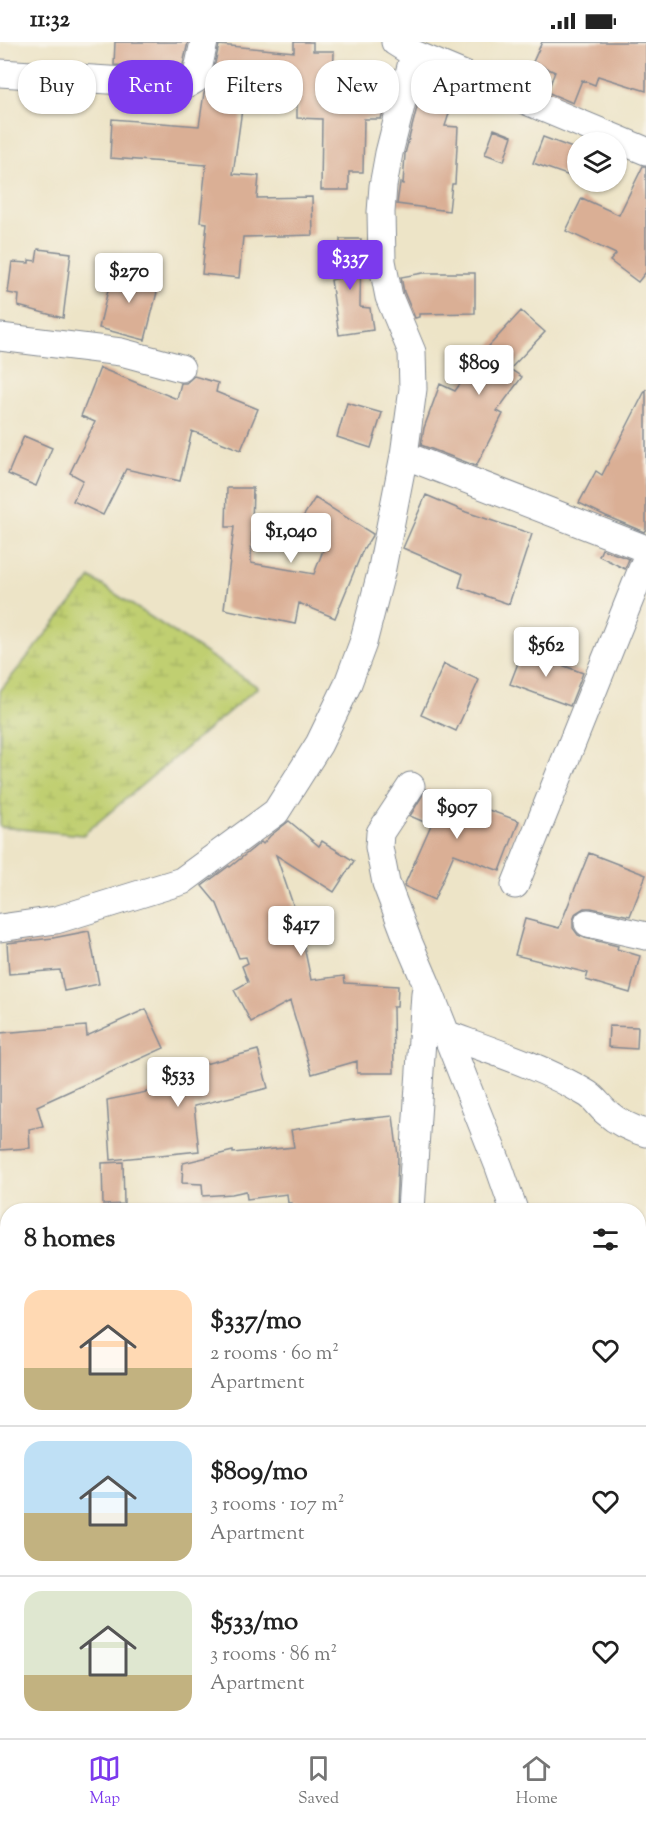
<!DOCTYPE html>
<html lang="en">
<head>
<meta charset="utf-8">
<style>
  :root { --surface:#fff; --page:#f2f2f2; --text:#222; --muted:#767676; --line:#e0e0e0; --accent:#7c3aed }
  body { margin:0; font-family:"Sorts Mill Goudy",serif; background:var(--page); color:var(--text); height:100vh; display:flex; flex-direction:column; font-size:22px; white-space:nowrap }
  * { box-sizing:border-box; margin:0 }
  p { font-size:20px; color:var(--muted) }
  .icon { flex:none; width:33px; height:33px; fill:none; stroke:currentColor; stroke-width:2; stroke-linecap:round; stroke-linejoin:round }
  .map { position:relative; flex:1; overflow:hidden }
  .sheet { position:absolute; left:0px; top:1161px; width:646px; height:536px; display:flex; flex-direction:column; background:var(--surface); border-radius:24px 24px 0 0; box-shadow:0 2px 4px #0004 }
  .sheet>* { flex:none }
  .banner { position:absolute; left:18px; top:18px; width:610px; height:54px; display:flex; gap:12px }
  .tools { position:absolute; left:567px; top:90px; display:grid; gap:12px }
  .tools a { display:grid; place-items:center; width:60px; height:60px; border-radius:50%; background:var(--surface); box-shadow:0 2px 4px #0004; font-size:30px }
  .price { position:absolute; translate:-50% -51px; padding:0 14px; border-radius:6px; background:#fff; color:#222; font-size:20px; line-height:39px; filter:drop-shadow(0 2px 3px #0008) }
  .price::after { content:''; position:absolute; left:50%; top:36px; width:18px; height:14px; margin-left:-9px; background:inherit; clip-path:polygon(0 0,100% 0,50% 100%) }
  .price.on { background:var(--accent); color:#fff }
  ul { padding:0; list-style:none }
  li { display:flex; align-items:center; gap:18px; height:150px; padding:0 24px }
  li+li { border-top:2px solid var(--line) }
  li span { display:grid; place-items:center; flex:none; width:168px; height:120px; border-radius:18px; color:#555 }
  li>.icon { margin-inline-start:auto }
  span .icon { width:72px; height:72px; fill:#fffc; stroke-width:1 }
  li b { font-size:26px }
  h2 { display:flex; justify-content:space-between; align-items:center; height:72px; padding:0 24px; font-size:26px }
  .tag { padding:0 21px; border-radius:24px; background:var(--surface); box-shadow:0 2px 4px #0004; font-size:21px; line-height:54px }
  .tag.on { background:var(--accent); color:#fff }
  .status { display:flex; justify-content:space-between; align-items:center; height:42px; padding:0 30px; background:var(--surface); direction:ltr }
  .status svg { height:16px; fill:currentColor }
  .tab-bar { display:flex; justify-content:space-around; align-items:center; height:84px; border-top:2px solid var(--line); background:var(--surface); font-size:16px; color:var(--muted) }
  .tab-bar a { display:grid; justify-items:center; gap:3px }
  .tab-bar .on { color:var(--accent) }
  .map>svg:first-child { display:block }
  .wetland { fill:url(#wetland-marsh); stroke:#6e7f68; stroke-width:1.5 }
  .building { fill:#daaf95 }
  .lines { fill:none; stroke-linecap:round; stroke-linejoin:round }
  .street-casing { stroke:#848a92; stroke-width:29 }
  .street { stroke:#fff; stroke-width:27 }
</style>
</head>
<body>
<div class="status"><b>11:32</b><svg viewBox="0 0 49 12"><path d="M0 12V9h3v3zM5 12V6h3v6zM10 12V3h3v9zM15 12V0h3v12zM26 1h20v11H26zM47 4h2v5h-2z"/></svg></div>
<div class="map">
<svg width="646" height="1696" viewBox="0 0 646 1696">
  <defs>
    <pattern id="wetland-marsh" width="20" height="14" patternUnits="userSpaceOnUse" patternTransform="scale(1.5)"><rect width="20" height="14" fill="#c0cf71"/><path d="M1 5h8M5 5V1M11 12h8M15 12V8" fill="none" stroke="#a4b264"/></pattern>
  </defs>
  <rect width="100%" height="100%" fill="#f7f3e8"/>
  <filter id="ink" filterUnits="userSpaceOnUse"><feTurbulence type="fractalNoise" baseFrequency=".0167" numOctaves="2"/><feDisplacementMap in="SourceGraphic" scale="12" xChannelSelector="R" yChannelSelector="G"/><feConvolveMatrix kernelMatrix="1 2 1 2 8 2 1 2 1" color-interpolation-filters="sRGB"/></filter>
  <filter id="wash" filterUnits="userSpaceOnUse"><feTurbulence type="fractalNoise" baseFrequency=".008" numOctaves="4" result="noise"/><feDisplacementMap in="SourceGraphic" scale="24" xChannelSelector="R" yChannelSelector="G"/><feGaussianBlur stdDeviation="1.35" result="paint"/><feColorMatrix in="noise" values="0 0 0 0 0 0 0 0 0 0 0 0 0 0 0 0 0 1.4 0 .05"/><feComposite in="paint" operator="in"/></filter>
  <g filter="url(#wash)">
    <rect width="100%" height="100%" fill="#ede4c7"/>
    <!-- wetland -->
    <path class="wetland" d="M 91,536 L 258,645 L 83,793 L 0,785 L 0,649 Z
      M 7,1651 L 8,1689 L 452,1689 L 454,1696 L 0,1696 L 0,1652 Z"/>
    <g id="blocks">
      <!-- building -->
      <path class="building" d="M 115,0 L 188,0 L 182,27 L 114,23 Z
        M 294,0 L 313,0 L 313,9 L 334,9 L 333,53 L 388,52 L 381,77 L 364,77 L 363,130 L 349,130 L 349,148 L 321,148 L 322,77 L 297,76 L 297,35 L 247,31 L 233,132 L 259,134 L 257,156 L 312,155 L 313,193 L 243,195 L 239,236 L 202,232 L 207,181 L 200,180 L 206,123 L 110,116 L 112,77 L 199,84 L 204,51 L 208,47 L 211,40 L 219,3 L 294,10 Z
        M 542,0 L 646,0 L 646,49 L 598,34 L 595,43 L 582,38 L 573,61 L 547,50 L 555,30 L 533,20 Z
        M 425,34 L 457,47 L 445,84 L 458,85 L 455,142 L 452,142 L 449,169 L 397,162 L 400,141 L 403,142 L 405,112 Z
        M 494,87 L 512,94 L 504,119 L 485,112 Z
        M 543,95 L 578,108 L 578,137 L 533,121 Z
        M 643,124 L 646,124 L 646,230 L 638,240 L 610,219 L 616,212 L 566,189 L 582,156 L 619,173 Z
        M 340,197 L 361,197 L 360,265 L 370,266 L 373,288 L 339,293 L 331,238 L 340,236 Z
        M 38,207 L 71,211 L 63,276 L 18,264 L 19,253 L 8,251 L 12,220 L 29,221 L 29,218 L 36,219 Z
        M 113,227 L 160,238 L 145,298 L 99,286 Z
        M 423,231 L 475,231 L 475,271 L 419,272 L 419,275 L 415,276 L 404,250 L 401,235 Z
        M 521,269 L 545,290 L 510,327 L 522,335 L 497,369 L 503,372 L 476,424 L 421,403 L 424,386 L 440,342 L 455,349 L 481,313 Z
        M 100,326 L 177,357 L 181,341 L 186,341 L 194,334 L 218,341 L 216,350 L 258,367 L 241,408 L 192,389 L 180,439 L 126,427 L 103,473 L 73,459 L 83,438 L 70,431 L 95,380 L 81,374 Z
        M 646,347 L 646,487 L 644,490 L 606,474 L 579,461 L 596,429 L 602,433 Z
        M 347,361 L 382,371 L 371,406 L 337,395 Z
        M 24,394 L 52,406 L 36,444 L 8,432 Z
        M 227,446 L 253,446 L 251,521 L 314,532 L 327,498 L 299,481 L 315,456 L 373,492 L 362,510 L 335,576 L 299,561 L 295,582 L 224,567 L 234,485 L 226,485 Z
        M 426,453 L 466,470 L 532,492 L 509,562 L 459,545 L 463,532 L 403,506 Z
        M 602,507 L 629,517 L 625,527 L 599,514 Z
        M 523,608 L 583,631 L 570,664 L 510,642 Z
        M 444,622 L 479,638 L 456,689 L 421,673 Z
        M 426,747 L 478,772 L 480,765 L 519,779 L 500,829 L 454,812 L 434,858 L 404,844 L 431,783 L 410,774 Z
        M 289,779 L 319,804 L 322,799 L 354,819 L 334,850 L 276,813 L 299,880 L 311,938 L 344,934 L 345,941 L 398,944 L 397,965 L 393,965 L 394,1031 L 357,1031 L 357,1019 L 312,1032 L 290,959 L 251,980 L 234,948 L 248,940 L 242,924 L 248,921 L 246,915 L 239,916 L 217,862 L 202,844 L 229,824 L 230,825 L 261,800 L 263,802 L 270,794 Z
        M 589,811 L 646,833 L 630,874 L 591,866 L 584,866 L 576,871 L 573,878 L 573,886 L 578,893 L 585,896 L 618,904 L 617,907 L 640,914 L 630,951 L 586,938 L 588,931 L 515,913 L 525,877 L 559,886 Z
        M 89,889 L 99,942 L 64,949 L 60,928 L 9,932 L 7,901 L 53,896 Z
        M 146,967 L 164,1006 L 37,1064 L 43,1084 L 29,1087 L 30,1106 L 0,1108 L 0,991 L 86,984 L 87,994 Z
        M 609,984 L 638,985 L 637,1007 L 608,1005 Z
        M 258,1008 L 268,1046 L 194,1064 L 199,1109 L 111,1118 L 107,1058 L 196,1040 L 193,1025 Z
        M 393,1074 L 398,1114 L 396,1168 L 293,1168 L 292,1161 L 288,1161 L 287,1152 L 247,1157 L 246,1149 L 232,1152 L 203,1154 L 202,1142 L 182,1141 L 183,1121 L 233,1109 L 233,1111 L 294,1105 L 291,1088 L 352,1078 Z
        M 123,1120 L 124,1162 L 103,1163 L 102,1121 Z"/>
    </g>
  </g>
  <g filter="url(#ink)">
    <use href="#blocks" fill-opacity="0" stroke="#848a92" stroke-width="1.5"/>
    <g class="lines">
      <defs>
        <path id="street" d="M 395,0 L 414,12 L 646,109
          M 0,31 L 186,43 L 196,37 L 204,0
          M 0,295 L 121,310 L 181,326
          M 404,413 L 646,507
          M 411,744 L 380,791 L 379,805 L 386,841 L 408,899 L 426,941 L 499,1125 L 514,1168
          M 515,843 L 646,517
          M 588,881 L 646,894
          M 0,886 L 56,878 L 182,839 L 276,770 L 319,702 L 347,644 L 363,601 L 381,531 L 404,413 L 413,347 L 412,310 L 389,255 L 382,219 L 381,170 L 383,144 L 389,111 L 414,12
          M 445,992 C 492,1009 543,1025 586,1051 C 594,1055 599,1064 606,1070 C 617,1080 632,1087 646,1091
          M 411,1168 L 425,951
          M 0,1354 L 8,1352"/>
      </defs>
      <!-- street casing -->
      <use href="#street" class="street-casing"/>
      <!-- street -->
      <use href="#street" class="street"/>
    </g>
  </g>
</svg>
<div class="tools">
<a><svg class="icon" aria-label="layers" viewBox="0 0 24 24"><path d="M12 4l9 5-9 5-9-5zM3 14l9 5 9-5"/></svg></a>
</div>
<b class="price on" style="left:350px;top:249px">$337</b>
<b class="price" style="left:129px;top:262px">$270</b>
<b class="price" style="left:479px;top:354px">$809</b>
<b class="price" style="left:291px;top:522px">$1,040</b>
<b class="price" style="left:546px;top:636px">$562</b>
<b class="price" style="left:457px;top:798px">$907</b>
<b class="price" style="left:301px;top:915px">$417</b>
<b class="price" style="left:178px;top:1066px">$533</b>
<div class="banner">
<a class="tag">Buy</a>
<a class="tag on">Rent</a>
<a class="tag">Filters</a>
<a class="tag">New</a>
<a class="tag">Apartment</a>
</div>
<section class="sheet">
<h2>8 homes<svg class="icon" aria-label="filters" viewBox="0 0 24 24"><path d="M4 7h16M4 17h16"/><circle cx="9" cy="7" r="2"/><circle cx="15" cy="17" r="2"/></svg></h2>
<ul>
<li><span style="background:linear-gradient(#ffd9b3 65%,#c2b280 0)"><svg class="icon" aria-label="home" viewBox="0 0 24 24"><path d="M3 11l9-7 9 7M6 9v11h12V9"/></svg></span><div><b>$337/mo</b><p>2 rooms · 60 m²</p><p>Apartment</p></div><svg class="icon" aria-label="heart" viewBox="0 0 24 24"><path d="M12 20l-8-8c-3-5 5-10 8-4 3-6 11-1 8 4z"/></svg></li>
<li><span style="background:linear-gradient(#bfe0f5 60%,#c2b280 0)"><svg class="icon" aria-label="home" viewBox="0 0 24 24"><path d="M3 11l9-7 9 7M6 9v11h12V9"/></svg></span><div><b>$809/mo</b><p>3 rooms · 107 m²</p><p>Apartment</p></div><svg class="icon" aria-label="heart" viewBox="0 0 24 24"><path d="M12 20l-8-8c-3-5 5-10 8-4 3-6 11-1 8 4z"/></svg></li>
<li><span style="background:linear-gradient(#dfe7d0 70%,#c2b280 0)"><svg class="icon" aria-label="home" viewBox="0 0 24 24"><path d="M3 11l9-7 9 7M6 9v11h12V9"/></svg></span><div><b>$533/mo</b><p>3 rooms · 86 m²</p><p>Apartment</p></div><svg class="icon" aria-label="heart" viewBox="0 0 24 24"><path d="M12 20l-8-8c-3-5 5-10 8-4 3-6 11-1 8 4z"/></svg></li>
</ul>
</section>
</div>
<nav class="tab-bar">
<a class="on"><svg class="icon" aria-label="map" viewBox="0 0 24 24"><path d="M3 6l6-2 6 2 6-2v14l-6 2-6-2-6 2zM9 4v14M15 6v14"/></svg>Map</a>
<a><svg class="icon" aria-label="saved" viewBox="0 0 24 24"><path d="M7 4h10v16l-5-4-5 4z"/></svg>Saved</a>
<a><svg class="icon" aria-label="home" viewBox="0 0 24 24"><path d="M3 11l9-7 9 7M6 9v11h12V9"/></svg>Home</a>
</nav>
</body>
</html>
